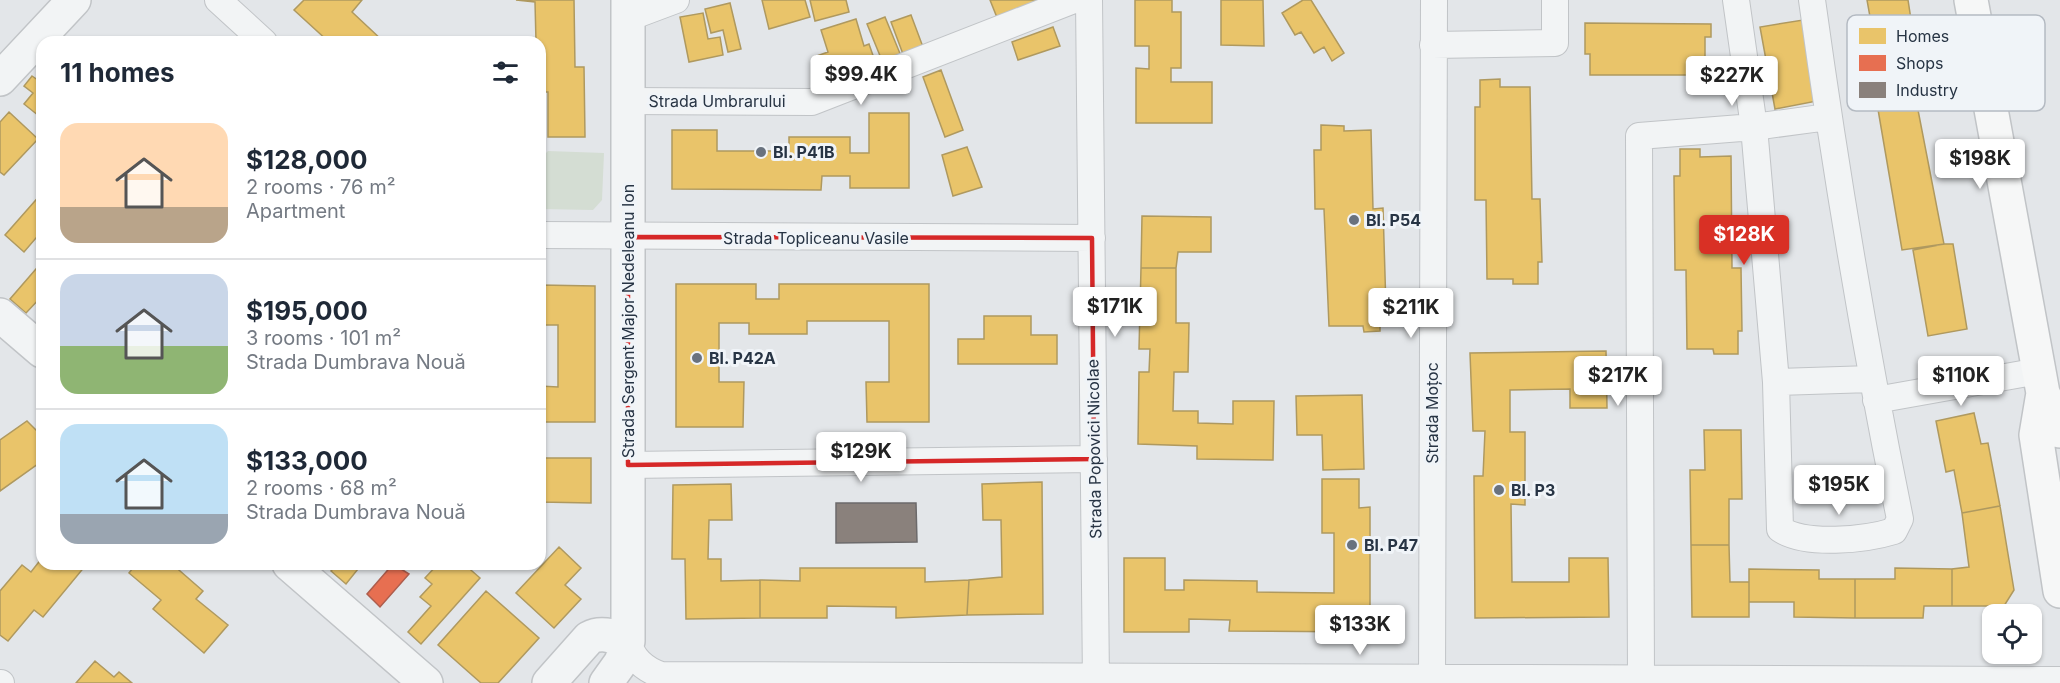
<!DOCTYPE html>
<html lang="en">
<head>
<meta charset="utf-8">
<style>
  :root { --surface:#fff; --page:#f2f2f3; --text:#1f2937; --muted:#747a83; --line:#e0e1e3; --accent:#d93025 }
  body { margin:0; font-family:Inter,sans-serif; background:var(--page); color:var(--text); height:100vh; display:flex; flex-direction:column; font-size:22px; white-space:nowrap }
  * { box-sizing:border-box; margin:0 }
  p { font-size:20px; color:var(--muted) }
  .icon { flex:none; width:33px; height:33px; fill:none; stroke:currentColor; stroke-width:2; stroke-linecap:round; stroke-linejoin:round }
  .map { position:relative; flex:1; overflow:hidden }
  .details { position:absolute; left:36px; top:36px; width:510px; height:534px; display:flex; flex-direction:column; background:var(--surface); border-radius:18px; box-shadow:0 2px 4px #0004 }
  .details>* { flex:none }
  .controls { position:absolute; left:1982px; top:604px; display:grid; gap:12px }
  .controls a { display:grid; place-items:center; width:60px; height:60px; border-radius:12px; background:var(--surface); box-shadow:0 2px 4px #0004; font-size:30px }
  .price { position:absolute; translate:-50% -51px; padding:0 14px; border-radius:6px; background:#fff; color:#222; font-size:20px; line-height:39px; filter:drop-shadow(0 2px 3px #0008) }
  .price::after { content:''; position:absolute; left:50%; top:36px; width:18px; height:14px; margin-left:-9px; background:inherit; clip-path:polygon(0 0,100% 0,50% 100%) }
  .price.selected { background:var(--accent); color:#fff }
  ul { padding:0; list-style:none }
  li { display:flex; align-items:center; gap:18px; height:150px; padding:0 24px }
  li+li { border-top:2px solid var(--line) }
  li span { display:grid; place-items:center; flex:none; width:168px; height:120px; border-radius:18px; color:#555 }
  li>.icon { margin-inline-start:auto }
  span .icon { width:72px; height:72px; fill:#fffc; stroke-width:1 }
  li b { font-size:26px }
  h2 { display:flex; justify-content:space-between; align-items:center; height:72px; padding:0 24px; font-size:26px }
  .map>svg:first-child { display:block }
  .park { fill:#d4ddd3 }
  .homes { fill:#e9c46a; stroke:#af995f; stroke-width:1.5 }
  .shops { fill:#e76f51; stroke:#ad5d4d; stroke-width:1.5 }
  .industry { fill:#8a817c; stroke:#6c6a6b; stroke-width:1.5 }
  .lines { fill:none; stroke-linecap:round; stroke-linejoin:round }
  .minor-casing { stroke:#c1c4c7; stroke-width:28 }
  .tertiary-casing { stroke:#c1c4c7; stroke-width:36 }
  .secondary-casing { stroke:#c1c4c7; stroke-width:36 }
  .minor { stroke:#f2f4f5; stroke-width:26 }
  .tertiary { stroke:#f2f4f5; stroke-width:33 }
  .secondary { stroke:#f6f7f7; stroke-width:33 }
  .marked { fill:none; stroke:#d62828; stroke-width:4.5; stroke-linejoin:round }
  .poi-dot { fill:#69727e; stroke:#f0f4f8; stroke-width:2 }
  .labels { text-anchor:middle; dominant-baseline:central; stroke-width:6; stroke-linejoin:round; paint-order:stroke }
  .street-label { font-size:16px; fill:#273444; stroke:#f0f4f8 }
  .poi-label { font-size:16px; font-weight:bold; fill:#273444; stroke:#f0f4f8; text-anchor:start }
  .key { fill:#f0f4f8; stroke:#b4bac2; stroke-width:1.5 }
  .key-label { font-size:16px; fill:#273444 }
</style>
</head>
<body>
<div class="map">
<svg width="2060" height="683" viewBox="0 0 2060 683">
  <rect width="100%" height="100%" fill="#e3e6e9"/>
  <!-- park -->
  <path class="park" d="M 548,151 L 604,153 L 602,200 L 593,210 L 540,209 L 540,159 Z"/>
  <!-- homes -->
  <path class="homes" d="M 304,0 L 362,0 L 352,12 L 384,42 L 329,42 L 294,10 Z
    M 516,0 L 574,0 L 575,67 L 584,67 L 585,137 L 548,137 L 548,92 L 540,92 L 540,42 L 536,42 L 535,2 Z
    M 762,0 L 805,0 L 810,17 L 769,29 Z
    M 810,0 L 846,0 L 849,12 L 815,21 Z
    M 990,0 L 1051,0 L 998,20 Z
    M 1135,0 L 1172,0 L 1172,12 L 1181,12 L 1181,68 L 1171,68 L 1171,82 L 1212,82 L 1212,123 L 1136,123 L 1136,68 L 1149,69 L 1149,46 L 1135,46 Z
    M 1221,0 L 1263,0 L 1264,46 L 1221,45 Z
    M 1303,0 L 1311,0 L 1344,53 L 1332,61 L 1324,47 L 1314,53 L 1301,32 L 1295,35 L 1282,13 Z
    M 1867,0 L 1908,0 L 1920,78 L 1882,84 Z
    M 730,3 L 741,49 L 728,52 L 723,30 L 711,33 L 705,9 Z
    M 703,13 L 708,39 L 720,37 L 723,55 L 689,62 L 680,17 Z
    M 911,15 L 923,47 L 903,54 L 891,22 Z
    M 885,17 L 901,56 L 883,63 L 867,24 Z
    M 856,19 L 864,46 L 869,44 L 876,64 L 822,82 L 814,57 L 828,52 L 821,30 Z
    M 1803,20 L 1817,101 L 1775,109 L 1760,27 Z
    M 1585,23 L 1711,24 L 1711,37 L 1705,37 L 1705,75 L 1590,75 L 1590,54 L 1585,54 Z
    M 1053,27 L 1060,46 L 1018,60 L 1012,42 Z
    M 941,70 L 963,130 L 945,137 L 923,77 Z
    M 32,76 L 42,83 L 42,111 L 39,116 L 24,104 L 33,93 L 24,86 Z
    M 1500,79 L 1500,87 L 1530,87 L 1532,199 L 1540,199 L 1542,262 L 1538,262 L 1538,284 L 1513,284 L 1513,279 L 1487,279 L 1486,200 L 1475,200 L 1475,107 L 1480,107 L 1480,80 Z
    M 1912,79 L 1944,244 L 1902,250 L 1874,86 Z
    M 9,112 L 38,139 L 4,175 L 0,172 L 0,122 Z
    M 869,113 L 909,113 L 909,188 L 850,188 L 850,176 L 822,176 L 821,190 L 672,189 L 672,130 L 717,130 L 717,151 L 789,151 L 789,137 L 850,137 L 850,153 L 869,153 Z
    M 1321,125 L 1344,126 L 1344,131 L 1371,130 L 1373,209 L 1383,208 L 1386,308 L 1380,308 L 1380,331 L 1364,332 L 1363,326 L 1329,326 L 1324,209 L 1315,209 L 1314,150 L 1321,150 Z
    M 967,147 L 982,187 L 953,196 L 942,155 Z
    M 1680,149 L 1700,149 L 1700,157 L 1731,156 L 1732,268 L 1741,268 L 1742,331 L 1738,331 L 1738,354 L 1714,354 L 1713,349 L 1687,349 L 1686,270 L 1675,270 L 1674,176 L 1680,176 Z
    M 42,193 L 42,231 L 24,252 L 5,235 Z
    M 1142,216 L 1211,217 L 1211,252 L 1178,252 L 1176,268 L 1141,268 Z
    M 1944,244 L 1953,244 L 1967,329 L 1928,336 L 1913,250 Z
    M 42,262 L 42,296 L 26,313 L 10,299 Z
    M 1141,268 L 1176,268 L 1176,323 L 1189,323 L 1188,372 L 1174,372 L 1173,411 L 1198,411 L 1198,423 L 1233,424 L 1233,401 L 1274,401 L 1273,460 L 1197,459 L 1197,446 L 1138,444 L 1139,372 L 1149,372 L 1150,349 L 1139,349 Z
    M 676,284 L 756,284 L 756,299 L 779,299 L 779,284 L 929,284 L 929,422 L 867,422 L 866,382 L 889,382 L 889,321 L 807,321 L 807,334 L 749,334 L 749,323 L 719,323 L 719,382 L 744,382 L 743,427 L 676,427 Z
    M 540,285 L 595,286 L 595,422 L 540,422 L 540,386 L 558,387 L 558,325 L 540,325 Z
    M 984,316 L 1031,316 L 1031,335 L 1057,335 L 1057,364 L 958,364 L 958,339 L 984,339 Z
    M 1606,351 L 1607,408 L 1570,408 L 1570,389 L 1510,390 L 1510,432 L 1525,432 L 1525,505 L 1511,504 L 1512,582 L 1569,582 L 1569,558 L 1608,558 L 1609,617 L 1475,618 L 1474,476 L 1483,476 L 1485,431 L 1473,431 L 1470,353 Z
    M 1362,395 L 1364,469 L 1323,470 L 1322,435 L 1297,435 L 1296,396 Z
    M 1974,413 L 1981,444 L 1988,443 L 2000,506 L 1962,513 L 1954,470 L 1946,472 L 1936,421 Z
    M 27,421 L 42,436 L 42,461 L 0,491 L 0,440 Z
    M 1704,430 L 1741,430 L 1742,499 L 1729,499 L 1729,545 L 1691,545 L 1690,470 L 1705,470 Z
    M 540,451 L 545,451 L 545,458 L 591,458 L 591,503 L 540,502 Z
    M 1322,479 L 1359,479 L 1359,508 L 1370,507 L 1370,632 L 1229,631 L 1230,620 L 1189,619 L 1189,632 L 1124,632 L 1124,558 L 1165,558 L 1165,590 L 1184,590 L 1184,580 L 1257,581 L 1257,592 L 1334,593 L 1334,533 L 1322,533 Z
    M 1042,482 L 1043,614 L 967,615 L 969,580 L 1002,577 L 1001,520 L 983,520 L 982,484 Z
    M 731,484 L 732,520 L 709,520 L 708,559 L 721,559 L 721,581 L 760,580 L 760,618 L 686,619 L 685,559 L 672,559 L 673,485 Z
    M 2000,506 L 2014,590 L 2004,606 L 1952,606 L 1952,569 L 1969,567 L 1962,513 Z
    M 1691,545 L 1729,545 L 1730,582 L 1749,582 L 1749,617 L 1692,617 Z
    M 559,547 L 581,568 L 565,585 L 581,599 L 554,628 L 516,593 Z
    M 42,558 L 42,564 L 86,565 L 43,617 L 34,610 L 8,641 L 0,635 L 0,591 L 22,565 L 31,572 Z
    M 136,564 L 172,564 L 203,591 L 196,599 L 228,625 L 204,653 L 153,609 L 161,600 L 129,573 Z
    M 337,564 L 362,564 L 346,584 L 331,571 Z
    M 438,564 L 464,564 L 480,578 L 421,644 L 408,632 L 431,606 L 420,597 L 432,584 L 425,578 Z
    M 800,568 L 925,568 L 925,582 L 969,580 L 967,615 L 896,618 L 896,607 L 827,606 L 827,618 L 760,618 L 760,580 L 800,581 Z
    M 1895,568 L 1952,569 L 1952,606 L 1924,606 L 1923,618 L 1855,618 L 1855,579 L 1895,579 Z
    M 1749,569 L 1819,570 L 1819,579 L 1855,579 L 1855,618 L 1794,617 L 1794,602 L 1749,602 Z
    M 486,591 L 539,638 L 498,683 L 481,683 L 438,645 Z
    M 95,661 L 114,677 L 119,672 L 132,683 L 76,683 Z"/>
  <!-- shops -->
  <path class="shops" d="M 393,564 L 409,574 L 380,607 L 367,594 Z"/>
  <!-- industry -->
  <path class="industry" d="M 836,503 L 916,503 L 917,542 L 836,543 Z"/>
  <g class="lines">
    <defs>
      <path id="minor" d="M 218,0 L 264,42
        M 1089,0 L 1096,683
        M 1736,0 L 1754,127 L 1776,382 L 1780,529 C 1805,546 1865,540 1894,531 L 1900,519 C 1865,347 1836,174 1812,0
        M 628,18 L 676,0
        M 1433,45 L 1555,43 L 1555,0
        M 628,101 L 812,102 L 1074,0
        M 540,235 L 1092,238
        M 1776,382 L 1871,379
        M 1876,400 L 2039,371
        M 628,465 L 1094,459
        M 628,641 C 632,659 644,669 661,675 L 2060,680
        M 1641,679 L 1639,136 L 1754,127 L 1828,117
        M 0,683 L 1,683
        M 1432,683 L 1434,0"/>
      <path id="tertiary" d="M 0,79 L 74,0
        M 0,315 L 42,351
        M 289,564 L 426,683
        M 549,683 L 589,638 C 602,631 615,637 628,641
        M 606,683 L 621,662 L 628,641 L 628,0"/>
      <path id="secondary" d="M 1971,0 L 2043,393 L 2060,431
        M 2043,393 L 2036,435 L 2060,591"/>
    </defs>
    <!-- minor casing -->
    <use href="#minor" class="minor-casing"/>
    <!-- tertiary casing -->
    <use href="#tertiary" class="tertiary-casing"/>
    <!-- secondary casing -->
    <use href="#secondary" class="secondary-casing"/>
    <!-- minor -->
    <use href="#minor" class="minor"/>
    <!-- tertiary -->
    <use href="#tertiary" class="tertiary"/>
    <!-- secondary -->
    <use href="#secondary" class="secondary"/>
  </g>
  <!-- marked area -->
  <path class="marked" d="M 628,237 L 1092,238 L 1094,459 L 628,465 Z"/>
  <!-- markers -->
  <g class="poi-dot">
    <circle cx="761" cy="152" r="6"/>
    <circle cx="1354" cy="220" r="6"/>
    <circle cx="697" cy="358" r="6"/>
    <circle cx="1499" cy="490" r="6"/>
    <circle cx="1352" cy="545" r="6"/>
  </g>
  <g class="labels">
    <!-- street labels -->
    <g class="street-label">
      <text x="717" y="101">Strada Umbrarului</text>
      <text x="816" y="238">Strada Topliceanu Vasile</text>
      <text transform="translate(628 321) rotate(-90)">Strada Sergent Major Nedeleanu Ion</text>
      <text transform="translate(1432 413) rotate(-90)">Strada Moțoc</text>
      <text transform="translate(1094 449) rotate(-91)">Strada Popovici Nicolae</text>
    </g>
    <!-- poi labels -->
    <g class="poi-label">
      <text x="773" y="152">Bl. P41B</text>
      <text x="1366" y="220">Bl. P54</text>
      <text x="709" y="358">Bl. P42A</text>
      <text x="1511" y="490">Bl. P3</text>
      <text x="1364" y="545">Bl. P47</text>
    </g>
  </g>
  <!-- legend -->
  <rect x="1847" y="15" width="198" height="96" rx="9" class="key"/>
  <rect x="1859" y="28" width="27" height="16" fill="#e9c46a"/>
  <rect x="1859" y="55" width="27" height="16" fill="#e76f51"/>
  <rect x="1859" y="82" width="27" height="16" fill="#8a817c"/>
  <g class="key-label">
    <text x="1896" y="42">Homes</text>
    <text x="1896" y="69">Shops</text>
    <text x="1896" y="96">Industry</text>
  </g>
</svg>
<div class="controls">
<a><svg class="icon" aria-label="locate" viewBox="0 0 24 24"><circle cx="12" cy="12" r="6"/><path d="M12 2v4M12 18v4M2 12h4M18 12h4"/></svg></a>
</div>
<b class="price" style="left:861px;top:106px">$99.4K</b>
<b class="price" style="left:1732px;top:107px">$227K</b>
<b class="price" style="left:1980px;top:190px">$198K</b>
<b class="price selected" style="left:1744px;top:266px">$128K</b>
<b class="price" style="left:1115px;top:338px">$171K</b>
<b class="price" style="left:1411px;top:339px">$211K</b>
<b class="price" style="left:1618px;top:407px">$217K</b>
<b class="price" style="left:1961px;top:407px">$110K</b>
<b class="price" style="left:861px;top:483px">$129K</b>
<b class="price" style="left:1839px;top:516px">$195K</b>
<b class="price" style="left:1360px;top:656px">$133K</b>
<section class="details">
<h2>11 homes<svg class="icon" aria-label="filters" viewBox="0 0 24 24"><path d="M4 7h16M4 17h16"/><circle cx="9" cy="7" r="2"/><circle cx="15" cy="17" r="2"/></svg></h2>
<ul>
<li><span style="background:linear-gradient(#ffd9b3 70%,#b9a48a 0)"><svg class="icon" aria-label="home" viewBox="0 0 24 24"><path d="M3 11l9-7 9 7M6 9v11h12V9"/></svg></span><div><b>$128,000</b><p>2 rooms · 76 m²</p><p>Apartment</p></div></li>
<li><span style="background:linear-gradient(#c9d6e8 60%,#8fb573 0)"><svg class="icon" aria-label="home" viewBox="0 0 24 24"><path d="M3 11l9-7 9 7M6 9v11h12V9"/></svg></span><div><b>$195,000</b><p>3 rooms · 101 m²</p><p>Strada Dumbrava Nouă</p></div></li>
<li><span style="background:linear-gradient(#bfe0f5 75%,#9aa5b1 0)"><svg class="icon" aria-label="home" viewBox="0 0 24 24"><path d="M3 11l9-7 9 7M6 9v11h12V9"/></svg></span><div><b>$133,000</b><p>2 rooms · 68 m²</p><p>Strada Dumbrava Nouă</p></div></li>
</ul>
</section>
</div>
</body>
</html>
